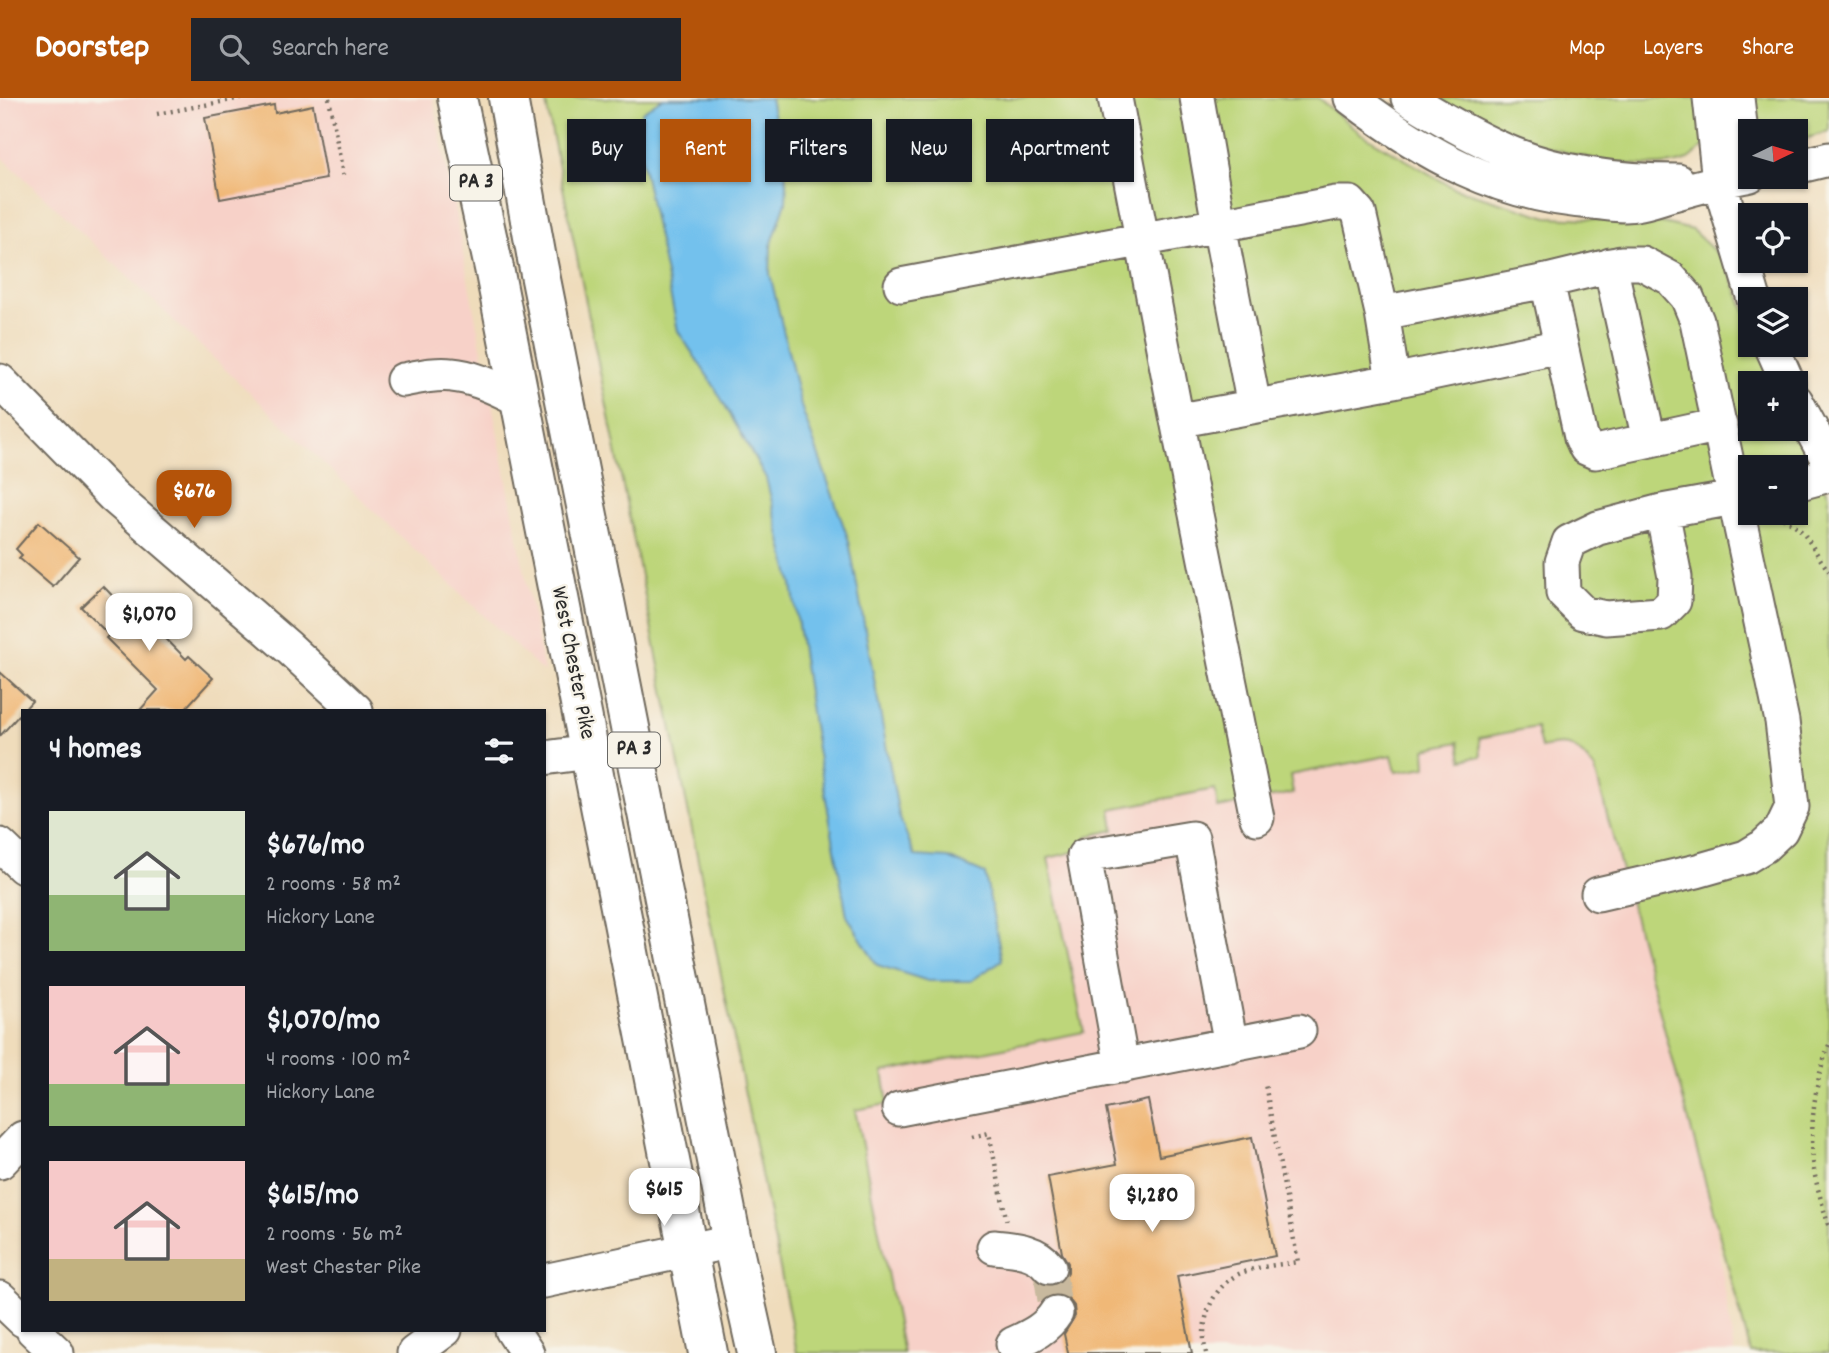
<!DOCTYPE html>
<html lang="en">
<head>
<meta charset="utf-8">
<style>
  :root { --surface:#171b24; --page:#20242c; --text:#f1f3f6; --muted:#9ea1a6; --accent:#b45309 }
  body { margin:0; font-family:Dekko,sans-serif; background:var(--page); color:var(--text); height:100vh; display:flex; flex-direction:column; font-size:26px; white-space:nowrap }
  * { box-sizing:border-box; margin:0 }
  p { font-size:23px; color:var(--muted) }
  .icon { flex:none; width:38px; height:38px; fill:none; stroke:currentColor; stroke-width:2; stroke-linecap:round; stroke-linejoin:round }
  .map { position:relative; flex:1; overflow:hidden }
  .panel { position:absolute; left:21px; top:611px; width:525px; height:623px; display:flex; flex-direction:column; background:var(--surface); border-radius:0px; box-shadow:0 2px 5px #0004 }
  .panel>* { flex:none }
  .top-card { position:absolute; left:567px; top:21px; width:665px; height:63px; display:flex; gap:14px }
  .needle { width:46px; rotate:85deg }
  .buttons { position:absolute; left:1738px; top:21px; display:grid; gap:14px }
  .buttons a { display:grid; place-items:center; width:70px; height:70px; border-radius:0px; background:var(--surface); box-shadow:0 2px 5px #0004; font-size:35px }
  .price { position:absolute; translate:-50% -60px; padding:0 16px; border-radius:14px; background:#fff; color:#222; font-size:23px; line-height:46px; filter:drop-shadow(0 2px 4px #0008) }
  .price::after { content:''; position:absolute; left:50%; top:42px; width:21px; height:16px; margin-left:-10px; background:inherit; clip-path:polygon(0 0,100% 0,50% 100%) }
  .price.on { background:var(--accent); color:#fff }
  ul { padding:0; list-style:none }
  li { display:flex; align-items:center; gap:21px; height:175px; padding:0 28px }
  li span { display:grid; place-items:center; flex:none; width:196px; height:140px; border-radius:0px; color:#555 }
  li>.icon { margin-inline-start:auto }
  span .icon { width:84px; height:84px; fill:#fffc; stroke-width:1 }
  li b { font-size:30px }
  h2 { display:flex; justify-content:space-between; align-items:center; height:84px; padding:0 28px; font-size:30px }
  .pill { padding:0 24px; border-radius:0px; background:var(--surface); box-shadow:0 2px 5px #0004; font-size:24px; line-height:63px }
  .pill.on { background:var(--accent); color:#fff }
  header { display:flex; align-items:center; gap:42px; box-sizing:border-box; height:98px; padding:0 35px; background:var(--accent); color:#fff }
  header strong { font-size:33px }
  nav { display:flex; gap:38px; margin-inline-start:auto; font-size:24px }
  .search { width:490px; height:63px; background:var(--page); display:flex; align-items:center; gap:18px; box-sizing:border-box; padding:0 24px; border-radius:0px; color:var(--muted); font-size:26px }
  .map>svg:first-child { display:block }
  .built { fill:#f7d1c8 }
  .green { fill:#bdd67a; stroke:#748052; stroke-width:2; fill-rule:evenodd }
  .water { fill:#73c1ed; stroke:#4f768c; stroke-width:2 }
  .building { fill:#f0b877 }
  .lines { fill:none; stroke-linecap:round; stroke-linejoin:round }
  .minor-tunnel { stroke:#c8b99e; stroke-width:33; stroke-dasharray:33 17; stroke-linecap:butt }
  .minor-casing { stroke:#70695d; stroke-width:37 }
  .highway-casing { stroke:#70695d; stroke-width:42 }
  .path { stroke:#70695d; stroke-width:4.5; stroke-dasharray:2 5; stroke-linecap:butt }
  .minor { stroke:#fff; stroke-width:33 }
  .highway { stroke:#fff; stroke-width:38 }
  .labels { text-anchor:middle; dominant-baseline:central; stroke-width:5; stroke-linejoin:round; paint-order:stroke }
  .shield { fill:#f7f3e8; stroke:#686764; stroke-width:2 }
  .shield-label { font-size:21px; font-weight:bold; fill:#2b2b2b }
  .street-label { font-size:23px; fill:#2b2b2b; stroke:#f7f3e8 }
</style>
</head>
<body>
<header>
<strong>Doorstep</strong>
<div class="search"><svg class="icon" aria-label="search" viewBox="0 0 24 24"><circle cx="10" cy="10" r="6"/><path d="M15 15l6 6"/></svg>Search here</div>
<nav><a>Map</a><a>Layers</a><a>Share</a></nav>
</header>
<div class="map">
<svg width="1829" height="1255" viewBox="0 0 1829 1255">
  <rect width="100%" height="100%" fill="#f7f3e8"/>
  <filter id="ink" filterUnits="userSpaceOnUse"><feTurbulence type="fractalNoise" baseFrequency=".0143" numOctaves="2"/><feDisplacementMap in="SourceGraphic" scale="14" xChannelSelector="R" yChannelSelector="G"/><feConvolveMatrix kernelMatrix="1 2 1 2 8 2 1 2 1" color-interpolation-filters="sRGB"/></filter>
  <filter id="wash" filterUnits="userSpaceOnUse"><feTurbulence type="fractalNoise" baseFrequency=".00686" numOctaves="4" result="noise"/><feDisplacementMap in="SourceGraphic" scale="28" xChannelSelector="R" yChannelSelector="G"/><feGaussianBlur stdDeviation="1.57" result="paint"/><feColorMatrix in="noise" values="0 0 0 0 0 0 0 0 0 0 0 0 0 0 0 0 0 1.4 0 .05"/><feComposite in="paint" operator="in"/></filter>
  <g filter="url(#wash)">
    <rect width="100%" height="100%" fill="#efdcbb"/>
    <!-- built -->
    <path class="built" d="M 0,0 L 433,0 L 544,575 L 0,57 Z
      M 1565,598 L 1664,765 L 1734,1255 L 894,1255 L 836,955 L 1006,655 Z"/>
    <!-- green -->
    <path class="green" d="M 545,0 L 1318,0 L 1360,35 L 1454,90 L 1548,119 L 1658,124 L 1692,132 L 1725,163 L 1750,225 L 1750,247 L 1758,247 L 1771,285 L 1750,285 L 1750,331 L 1794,331 L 1829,396 L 1829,1255 L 1751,1255 L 1595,672 C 1577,648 1571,643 1541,650 L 1536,629 L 1479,640 L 1481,658 L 1462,662 L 1459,644 L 1425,651 L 1426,669 L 1396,674 L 1392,657 L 1290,677 L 1293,695 L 1218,710 L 1215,691 L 1111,711 L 1114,732 L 1088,738 L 1074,754 L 1048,760 L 1084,934 L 883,974 L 888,1006 L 855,1012 L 903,1255 L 797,1255 ZM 1750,369 L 1796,369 L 1796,415 L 1750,415 Z
      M 1435,0 L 1703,0 L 1706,46 C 1700,51 1693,60 1685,63 C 1667,69 1646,68 1627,66 C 1556,58 1497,33 1435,0 Z
      M 1748,0 L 1829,0 L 1829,33 L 1796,44 L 1796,33 L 1758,33 L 1748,21 Z"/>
    <!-- water -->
    <path class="water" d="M 663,0 L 770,0 L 787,85 L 786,104 L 771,148 L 770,176 L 801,308 L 849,443 L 899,718 L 915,758 L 948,760 L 985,776 L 1002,862 L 971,883 L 928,883 L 877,867 L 847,818 L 814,634 L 792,487 L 766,380 L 714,288 L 678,233 L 639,50 L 642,14 Z"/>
    <g id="blocks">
      <!-- building -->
      <path class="building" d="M 274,7 L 275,15 L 313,7 L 326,81 L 220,101 L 205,20 Z
        M 39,424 L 79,459 L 53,489 L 19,460 L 22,457 L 16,451 Z
        M 103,488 L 127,513 L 133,507 L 186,561 L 189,558 L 213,580 L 184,612 L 140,612 L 158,592 L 106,540 L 109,537 L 81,509 Z
        M 0,574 L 32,603 L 0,638 Z
        M 1148,1002 L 1159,1058 L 1252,1039 L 1275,1158 L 1177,1178 L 1192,1255 L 1068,1255 L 1064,1236 L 1075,1218 L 1074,1208 L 1068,1200 L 1059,1196 L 1049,1197 L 1044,1201 L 1041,1186 L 1054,1188 L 1063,1183 L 1068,1174 L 1068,1165 L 1062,1155 L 1048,1079 L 1117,1066 L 1106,1011 Z"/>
    </g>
  </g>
  <g filter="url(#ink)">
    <use href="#blocks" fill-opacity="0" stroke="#70695d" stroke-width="2"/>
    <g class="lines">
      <!-- minor-tunnel -->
      <path class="minor-tunnel" d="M 1049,1169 L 1056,1215"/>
      <defs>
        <path id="minor" d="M 1115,0 L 1175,312 L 1181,318 L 1192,320 L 1393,283 L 1382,215
          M 1197,0 L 1219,127 L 1254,308
          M 1351,0 C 1424,56 1499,98 1593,104 C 1606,105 1623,109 1636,106 C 1650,104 1664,98 1677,95 C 1701,88 1725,82 1750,77
          M 1408,0 C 1442,21 1476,41 1513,56 C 1564,76 1623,83 1678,83
          M 1710,0 L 1719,83 L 1754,201
          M 1737,0 L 1746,78
          M 1796,69 L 1829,61
          M 1610,167 L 1649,342
          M 1547,183 L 1581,339 L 1586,350 L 1595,354 L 1720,327
          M 901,187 L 1336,105 L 1350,105 L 1359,115 L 1382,215 L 1547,183 L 1621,165 L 1642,165 L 1670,180 L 1687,199 L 1697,223 L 1782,623 L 1792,709 L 1781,732 L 1764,748 L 1746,759 L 1697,773 L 1598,796
          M 1771,247 L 1788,285
          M 403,282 C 419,279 436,275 452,277 C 476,279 499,292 520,301
          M 0,283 L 113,398 L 288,549 L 356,612
          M 1393,283 L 1561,248
          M 1796,303 L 1829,364
          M 1175,312 L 1257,720
          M 1796,386 L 1829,377
          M 1662,413 L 1675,479 L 1674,503 L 1661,516 L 1606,520 L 1583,515 L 1563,495 L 1562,464 L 1569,444 L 1598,430 L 1662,413 L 1750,397
          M 544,660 L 590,654
          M 0,747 L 23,769
          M 1122,968 L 1084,758 L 1192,740 L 1231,947
          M 899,1011 L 1299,933
          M 0,1064 L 23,1040
          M 994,1149 C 1014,1151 1036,1152 1049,1169
          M 544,1183 L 732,1143
          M 0,1200 L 23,1222
          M 33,1232 L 57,1255
          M 512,1232 L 527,1255
          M 1013,1246 C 1030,1238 1046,1231 1056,1215
          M 414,1255 L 445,1232"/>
        <path id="highway" d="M 457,0 L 494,170 L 708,1255
          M 508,0 L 537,161 L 732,1143 L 757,1255"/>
      </defs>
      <!-- minor casing -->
      <use href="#minor" class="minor-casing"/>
      <!-- highway casing -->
      <use href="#highway" class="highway-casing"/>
      <!-- path -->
      <path class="path" d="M 329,0 L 343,77
        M 157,16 L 242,0
        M 1769,419 C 1801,416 1812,453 1829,473
        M 1829,947 C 1814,985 1809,1031 1814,1072 C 1817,1091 1824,1111 1829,1130
        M 972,1039 L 989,1035 L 1007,1125
        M 1206,1255 C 1199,1226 1210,1190 1239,1176 C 1257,1168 1279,1167 1298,1164 L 1265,986"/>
      <!-- minor -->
      <use href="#minor" class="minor"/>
      <!-- highway -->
      <use href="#highway" class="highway"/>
    </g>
  </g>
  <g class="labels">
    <!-- shield labels -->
    <g class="shield">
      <rect x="450" y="67.5" width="52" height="35" rx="5"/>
      <rect x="608" y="634.5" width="52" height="35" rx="5"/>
    </g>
    <g class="shield-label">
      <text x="476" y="85">PA 3</text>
      <text x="634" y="652">PA 3</text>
    </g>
    <!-- street labels -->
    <g class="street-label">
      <text transform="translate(572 565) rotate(79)">West Chester Pike</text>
    </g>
  </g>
</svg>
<div class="buttons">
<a><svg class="needle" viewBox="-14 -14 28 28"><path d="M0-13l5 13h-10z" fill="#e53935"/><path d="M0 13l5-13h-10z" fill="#9ea1a6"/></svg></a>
<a><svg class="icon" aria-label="locate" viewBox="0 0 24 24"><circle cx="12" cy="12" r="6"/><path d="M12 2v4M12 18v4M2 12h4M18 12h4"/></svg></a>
<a><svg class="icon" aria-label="layers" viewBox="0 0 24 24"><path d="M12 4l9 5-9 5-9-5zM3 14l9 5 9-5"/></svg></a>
<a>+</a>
<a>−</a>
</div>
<b class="price on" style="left:194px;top:432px">$676</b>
<b class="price" style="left:149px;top:555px">$1,070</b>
<b class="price" style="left:664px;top:1130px">$615</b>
<b class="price" style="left:1152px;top:1136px">$1,280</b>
<div class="top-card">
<a class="pill">Buy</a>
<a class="pill on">Rent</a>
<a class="pill">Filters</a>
<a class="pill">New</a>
<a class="pill">Apartment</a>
</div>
<section class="panel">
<h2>4 homes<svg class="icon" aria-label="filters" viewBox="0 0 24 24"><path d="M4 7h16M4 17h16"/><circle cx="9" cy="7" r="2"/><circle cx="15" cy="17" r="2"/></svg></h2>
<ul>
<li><span style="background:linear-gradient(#dfe7d0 60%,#8fb573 0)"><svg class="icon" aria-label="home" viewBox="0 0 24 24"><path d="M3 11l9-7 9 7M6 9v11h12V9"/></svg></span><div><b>$676/mo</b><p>2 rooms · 58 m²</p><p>Hickory Lane</p></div></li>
<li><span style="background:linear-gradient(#f6c9c9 70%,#8fb573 0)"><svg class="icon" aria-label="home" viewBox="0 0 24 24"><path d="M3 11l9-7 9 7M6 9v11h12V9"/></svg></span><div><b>$1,070/mo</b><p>4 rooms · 100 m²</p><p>Hickory Lane</p></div></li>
<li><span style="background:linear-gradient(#f6c9c9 70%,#c2b280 0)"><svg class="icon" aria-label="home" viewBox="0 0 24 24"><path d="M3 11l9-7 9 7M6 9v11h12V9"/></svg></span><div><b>$615/mo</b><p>2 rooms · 56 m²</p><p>West Chester Pike</p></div></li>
</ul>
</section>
</div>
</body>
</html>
